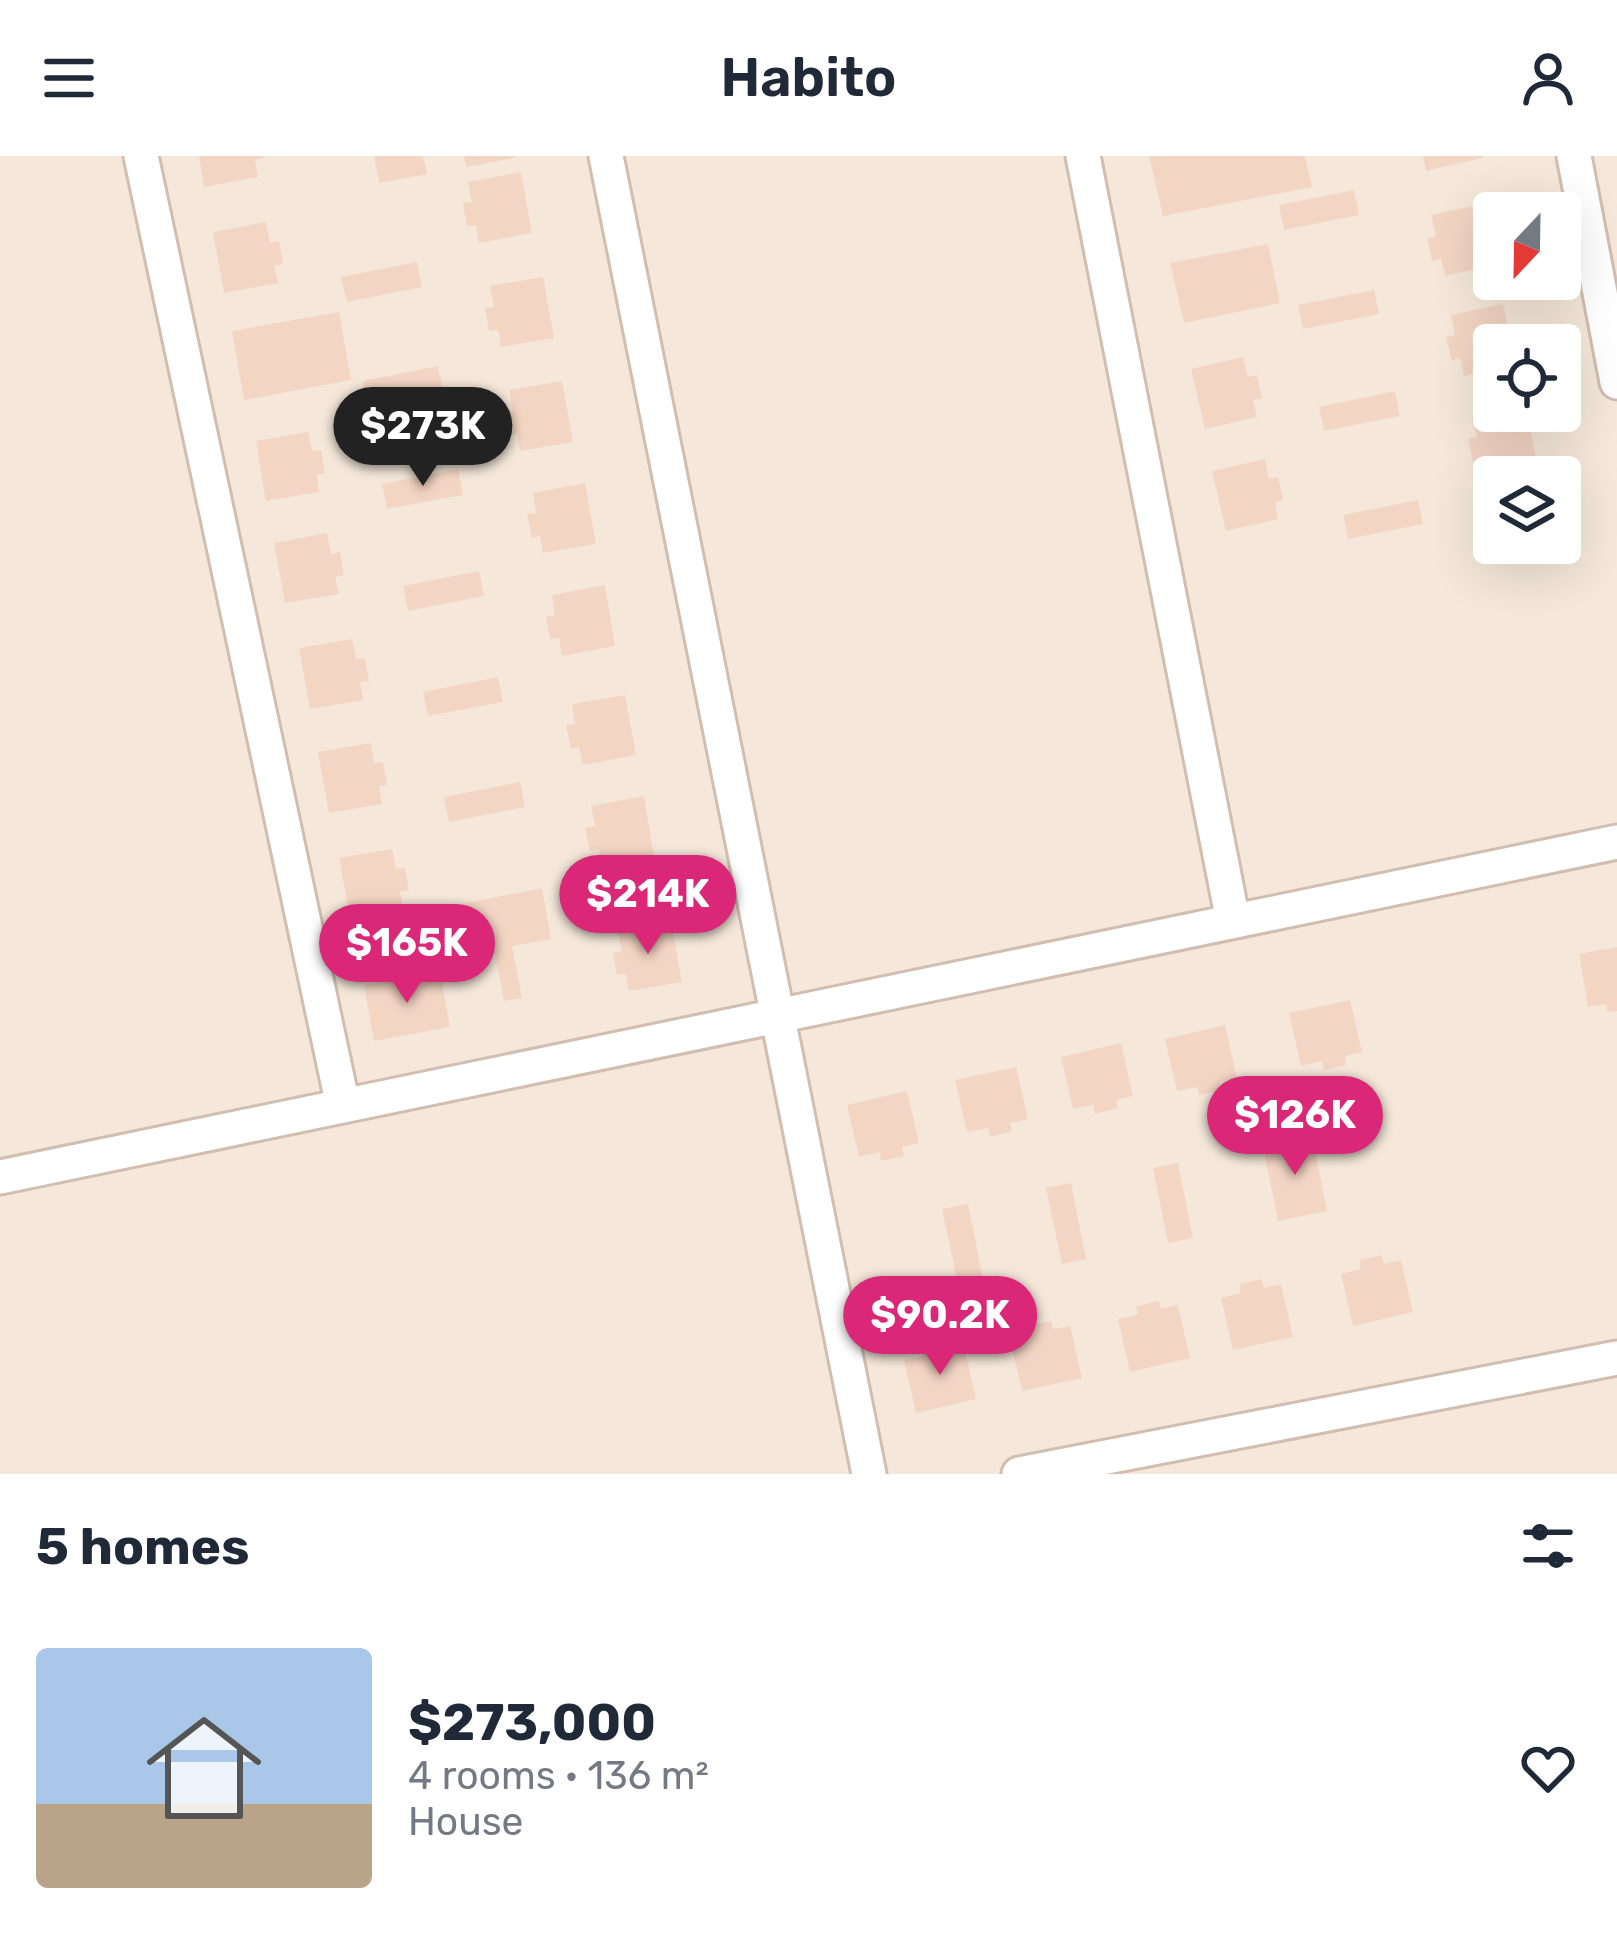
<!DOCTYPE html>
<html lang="en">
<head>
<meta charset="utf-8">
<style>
  :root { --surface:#fff; --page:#f2f2f3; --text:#1f2937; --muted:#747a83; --line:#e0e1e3; --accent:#db2777 }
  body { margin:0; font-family:Rubik,sans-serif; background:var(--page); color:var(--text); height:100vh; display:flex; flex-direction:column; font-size:45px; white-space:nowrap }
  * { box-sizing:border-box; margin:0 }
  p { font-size:39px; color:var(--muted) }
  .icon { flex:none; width:66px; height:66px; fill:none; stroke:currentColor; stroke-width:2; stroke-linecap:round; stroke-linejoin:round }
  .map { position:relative; height:1318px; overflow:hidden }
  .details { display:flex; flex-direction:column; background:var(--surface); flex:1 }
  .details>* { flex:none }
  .needle { width:78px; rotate:202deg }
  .fabs { position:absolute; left:1473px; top:36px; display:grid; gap:24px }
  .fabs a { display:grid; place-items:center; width:108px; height:108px; border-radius:12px; background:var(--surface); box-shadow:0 12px 48px #0002; font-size:60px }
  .price { position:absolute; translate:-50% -102px; padding:0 27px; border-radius:42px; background:var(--accent); color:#fff; font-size:39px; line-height:78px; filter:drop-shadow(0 3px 6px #0008) }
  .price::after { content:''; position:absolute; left:50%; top:72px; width:36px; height:27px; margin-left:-18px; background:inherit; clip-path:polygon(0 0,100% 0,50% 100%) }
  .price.on { background:#222; color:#fff }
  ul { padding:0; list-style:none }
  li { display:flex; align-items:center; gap:36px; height:300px; padding:0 36px }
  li+li { border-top:3px solid var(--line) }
  li span { display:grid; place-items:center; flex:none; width:336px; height:240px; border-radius:12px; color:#555 }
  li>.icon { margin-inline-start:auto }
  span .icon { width:144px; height:144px; fill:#fffc; stroke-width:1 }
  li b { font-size:51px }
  h2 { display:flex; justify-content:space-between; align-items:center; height:144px; padding:0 36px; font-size:51px }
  header { display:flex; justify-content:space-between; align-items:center; height:156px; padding:0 36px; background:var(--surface); font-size:54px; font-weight:600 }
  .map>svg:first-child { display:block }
  .residential { fill:#f5e8da; fill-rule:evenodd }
  .building { fill:#f3d5c3 }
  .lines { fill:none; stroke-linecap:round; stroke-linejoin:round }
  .minor-casing { stroke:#d1beb0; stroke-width:39 }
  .minor { stroke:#fff; stroke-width:33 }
</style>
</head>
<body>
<header><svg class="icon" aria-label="menu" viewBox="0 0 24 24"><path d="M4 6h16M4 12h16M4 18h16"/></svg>Habito<svg class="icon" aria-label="person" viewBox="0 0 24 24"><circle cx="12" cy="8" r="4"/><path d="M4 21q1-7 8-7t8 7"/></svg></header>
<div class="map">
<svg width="1617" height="1318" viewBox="0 0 1617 1318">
  <rect width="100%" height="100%" fill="#fdf6ec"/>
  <!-- residential -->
  <path class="residential" d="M 0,0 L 1617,0 L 1617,1318 L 0,1318 ZM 1494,57 L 1560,57 L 1560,123 L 1494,123 ZM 1494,189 L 1560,189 L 1560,255 L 1494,255 ZM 1494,321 L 1560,321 L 1560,387 L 1494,387 Z"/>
  <!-- building -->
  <path class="building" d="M 199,0 L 264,0 L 264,2 L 255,4 L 258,21 L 204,31 Z
    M 374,0 L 423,0 L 427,18 L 379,27 Z
    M 464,0 L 514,0 L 514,2 L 466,11 Z
    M 1149,0 L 1305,0 L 1312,31 L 1163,60 Z
    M 1423,0 L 1482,0 L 1482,2 L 1426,15 Z
    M 521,16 L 532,77 L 479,87 L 476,69 L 467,70 L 463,47 L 472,46 L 468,26 Z
    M 1354,34 L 1359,59 L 1284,74 L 1279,49 Z
    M 1483,48 L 1494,109 L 1445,120 L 1441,102 L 1432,105 L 1427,82 L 1436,80 L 1431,59 Z
    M 266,66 L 270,87 L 279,85 L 283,108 L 274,110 L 278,127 L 224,137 L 213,76 Z
    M 1268,88 L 1280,147 L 1184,167 L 1170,107 Z
    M 417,106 L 422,131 L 347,146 L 341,121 Z
    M 543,121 L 554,182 L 501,191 L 498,174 L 489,175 L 485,152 L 494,151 L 490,130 Z
    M 1374,134 L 1379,158 L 1303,173 L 1298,149 Z
    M 1503,148 L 1512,189 L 1494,189 L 1494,213 L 1464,220 L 1460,202 L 1452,204 L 1446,181 L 1455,179 L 1451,159 Z
    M 339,156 L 351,224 L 244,244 L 232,175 Z
    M 1243,201 L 1248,221 L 1257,219 L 1262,242 L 1253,244 L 1257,261 L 1205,273 L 1191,213 Z
    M 438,210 L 443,235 L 368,250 L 363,225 Z
    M 562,225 L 573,286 L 520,295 L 517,278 L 508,279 L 504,256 L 513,255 L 509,234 Z
    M 1395,235 L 1400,260 L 1324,275 L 1319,251 Z
    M 1497,255 L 1526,255 L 1538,309 L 1486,321 L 1481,303 L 1473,306 L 1468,283 L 1477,281 L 1472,261 Z
    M 308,276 L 312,295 L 321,294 L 325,317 L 317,319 L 319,336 L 266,345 L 256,285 Z
    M 1265,303 L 1269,323 L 1278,321 L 1283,344 L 1275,346 L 1278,363 L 1226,375 L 1212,315 Z
    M 458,313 L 463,339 L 387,353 L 382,328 Z
    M 585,327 L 596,388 L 543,397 L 540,380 L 532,382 L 527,358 L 536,357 L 533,337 Z
    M 1418,344 L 1423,368 L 1348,383 L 1343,359 Z
    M 327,377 L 331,398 L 340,396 L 344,419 L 335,421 L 339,438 L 285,447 L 274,387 Z
    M 479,415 L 484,440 L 408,455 L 403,430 Z
    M 605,429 L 615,490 L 562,500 L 559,482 L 550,483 L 546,460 L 555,459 L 552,439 Z
    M 352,483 L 356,503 L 365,502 L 369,525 L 360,526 L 363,544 L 310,553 L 299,492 Z
    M 498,521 L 503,546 L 428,560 L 423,536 Z
    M 625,539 L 636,599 L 583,609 L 579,591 L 571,593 L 566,570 L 575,568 L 572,548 Z
    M 371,587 L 374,607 L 383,606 L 387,629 L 379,630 L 382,648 L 329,657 L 318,596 Z
    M 520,626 L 525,651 L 449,666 L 444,641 Z
    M 644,640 L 654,701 L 601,711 L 599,693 L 590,695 L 585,672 L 595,670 L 591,650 Z
    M 392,693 L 396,713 L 405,712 L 409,734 L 400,736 L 403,753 L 350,762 L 339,702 Z
    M 542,732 L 551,783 L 512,790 L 522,842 L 504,845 L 495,798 L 354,824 L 348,792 L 471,770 L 466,747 Z
    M 671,765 L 682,826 L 629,835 L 626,818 L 617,819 L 613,797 L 622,795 L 618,775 Z
    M 1617,791 L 1617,855 L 1607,856 L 1606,848 L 1588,851 L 1579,798 Z
    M 440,816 L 450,871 L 374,885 L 364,829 Z
    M 1350,844 L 1362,896 L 1345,900 L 1346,909 L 1324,914 L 1322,905 L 1301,910 L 1289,857 Z
    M 1225,869 L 1237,922 L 1220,926 L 1222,934 L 1199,939 L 1197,931 L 1177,935 L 1165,883 Z
    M 1121,887 L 1133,940 L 1116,944 L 1118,952 L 1095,958 L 1093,949 L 1073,953 L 1061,901 Z
    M 1016,911 L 1028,963 L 1010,967 L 1012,975 L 990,981 L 988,972 L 967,976 L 955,924 Z
    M 907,935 L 919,987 L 902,991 L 904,1000 L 881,1005 L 880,996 L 859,1001 L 847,949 Z
    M 1312,979 L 1327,1055 L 1278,1065 L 1263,990 Z
    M 1178,1007 L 1193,1082 L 1168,1087 L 1153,1012 Z
    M 1071,1027 L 1086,1103 L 1062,1108 L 1046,1032 Z
    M 968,1048 L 983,1123 L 958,1128 L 942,1053 Z
    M 1382,1099 L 1384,1108 L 1401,1104 L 1413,1156 L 1353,1170 L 1341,1118 L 1361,1113 L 1359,1104 Z
    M 1262,1123 L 1264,1132 L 1281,1128 L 1293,1181 L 1233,1194 L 1221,1142 L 1241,1137 L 1239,1128 Z
    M 1159,1145 L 1161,1153 L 1178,1149 L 1190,1202 L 1130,1216 L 1118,1163 L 1138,1159 L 1136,1150 Z
    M 1051,1165 L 1053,1173 L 1070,1170 L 1082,1222 L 1022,1235 L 1010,1183 L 1030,1178 L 1028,1170 Z
    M 945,1186 L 947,1195 L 964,1191 L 976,1243 L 916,1257 L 904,1204 L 924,1200 L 922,1191 Z"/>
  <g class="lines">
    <defs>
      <path id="minor" d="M 141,0 L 343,950
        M 606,0 L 869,1318
        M 1083,0 L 1233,765
        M 1574,0 L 1617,226
        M 0,1021 L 1617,686
        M 1019,1318 L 1617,1202"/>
    </defs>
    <!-- minor casing -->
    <use href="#minor" class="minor-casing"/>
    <!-- minor -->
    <use href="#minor" class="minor"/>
  </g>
</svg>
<div class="fabs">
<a><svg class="needle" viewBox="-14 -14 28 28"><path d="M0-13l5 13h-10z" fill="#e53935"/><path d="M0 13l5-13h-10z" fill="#747a83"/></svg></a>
<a><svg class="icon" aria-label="locate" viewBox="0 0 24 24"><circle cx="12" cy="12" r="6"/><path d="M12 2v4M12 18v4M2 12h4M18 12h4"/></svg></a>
<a><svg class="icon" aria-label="layers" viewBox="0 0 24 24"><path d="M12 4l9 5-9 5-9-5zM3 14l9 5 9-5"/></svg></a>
</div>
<b class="price on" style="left:423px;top:333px">$273K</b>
<b class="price" style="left:648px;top:801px">$214K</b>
<b class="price" style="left:407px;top:850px">$165K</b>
<b class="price" style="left:1295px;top:1022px">$126K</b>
<b class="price" style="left:940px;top:1222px">$90.2K</b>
</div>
<section class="details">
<h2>5 homes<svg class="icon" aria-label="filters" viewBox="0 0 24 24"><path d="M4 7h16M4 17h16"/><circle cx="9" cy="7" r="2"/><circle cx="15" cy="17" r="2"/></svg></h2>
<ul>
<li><span style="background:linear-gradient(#a9c7e8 65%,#b9a48a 0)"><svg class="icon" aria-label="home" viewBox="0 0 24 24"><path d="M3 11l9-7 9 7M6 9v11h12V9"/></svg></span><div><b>$273,000</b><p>4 rooms · 136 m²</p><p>House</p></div><svg class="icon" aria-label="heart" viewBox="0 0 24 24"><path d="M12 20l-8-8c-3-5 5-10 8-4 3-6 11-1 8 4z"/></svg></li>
</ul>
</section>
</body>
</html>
